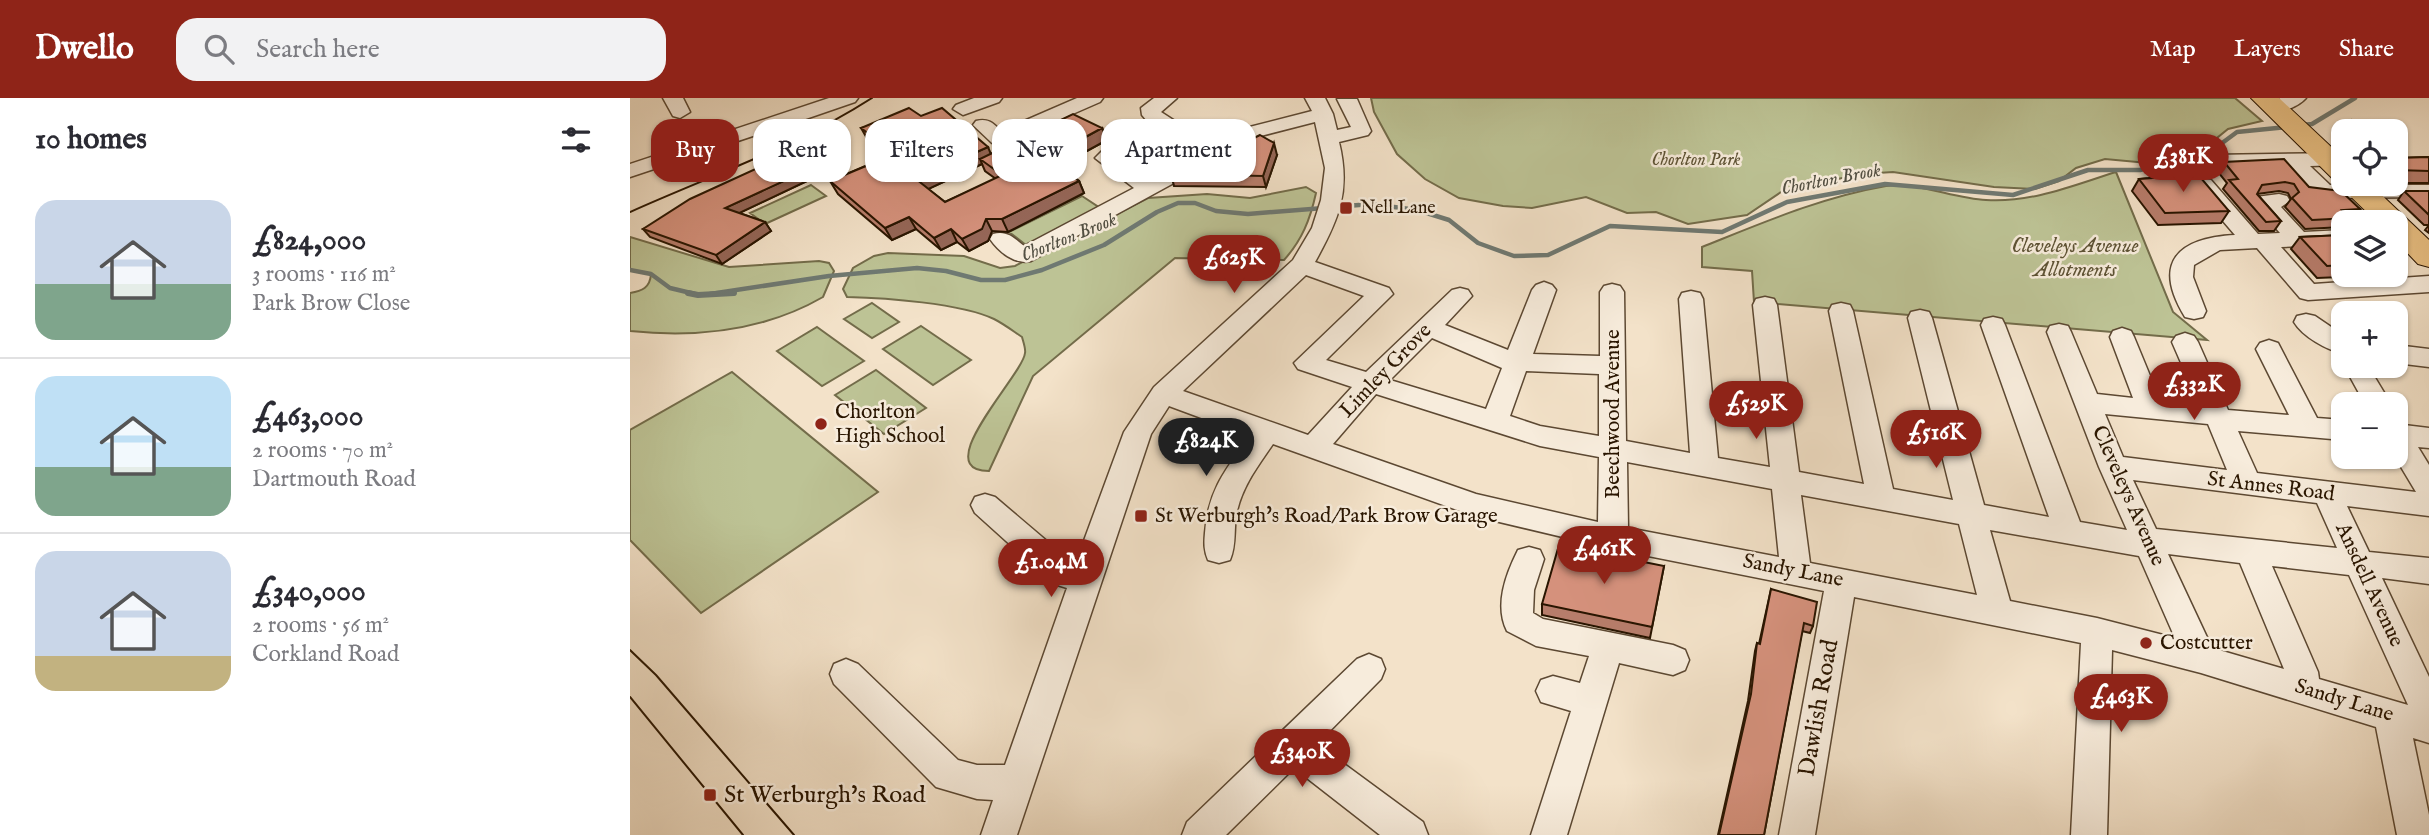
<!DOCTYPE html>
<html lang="en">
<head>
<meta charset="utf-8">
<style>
  :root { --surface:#fff; --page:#f2f2f3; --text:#2b2b33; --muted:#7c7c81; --line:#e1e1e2; --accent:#8f2418 }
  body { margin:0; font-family:"IM FELL English",serif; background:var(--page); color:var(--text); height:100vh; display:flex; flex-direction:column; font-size:26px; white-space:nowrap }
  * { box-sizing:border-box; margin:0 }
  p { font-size:23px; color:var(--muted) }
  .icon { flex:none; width:38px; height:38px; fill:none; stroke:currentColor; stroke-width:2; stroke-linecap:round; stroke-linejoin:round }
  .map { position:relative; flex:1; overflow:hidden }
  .side { display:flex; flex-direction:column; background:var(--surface); width:630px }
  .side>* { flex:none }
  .banner { position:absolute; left:21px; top:21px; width:665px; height:63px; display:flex; gap:14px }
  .buttons { position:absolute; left:1701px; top:21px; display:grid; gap:14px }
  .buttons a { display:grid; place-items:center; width:77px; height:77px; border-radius:14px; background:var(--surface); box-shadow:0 2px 5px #0004; font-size:35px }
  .price { position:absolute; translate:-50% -60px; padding:0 16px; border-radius:24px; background:var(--accent); color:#fff; font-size:23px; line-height:46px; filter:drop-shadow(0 2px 4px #0008) }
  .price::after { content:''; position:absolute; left:50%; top:42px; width:21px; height:16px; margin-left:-10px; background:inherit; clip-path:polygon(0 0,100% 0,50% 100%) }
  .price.on { background:#222; color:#fff }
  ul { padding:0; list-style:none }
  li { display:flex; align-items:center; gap:21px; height:175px; padding:0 35px }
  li+li { border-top:2px solid var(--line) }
  li span { display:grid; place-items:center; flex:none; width:196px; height:140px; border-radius:21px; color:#555 }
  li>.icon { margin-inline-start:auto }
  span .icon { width:84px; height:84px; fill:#fffc; stroke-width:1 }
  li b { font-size:30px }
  h2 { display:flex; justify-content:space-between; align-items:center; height:84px; padding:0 35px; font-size:30px }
  .chip { padding:0 24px; border-radius:21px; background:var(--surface); box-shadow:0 2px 5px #0004; font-size:24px; line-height:63px }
  .chip.on { background:var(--accent); color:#fff }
  header { display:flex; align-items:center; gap:42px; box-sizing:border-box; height:98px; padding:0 35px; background:var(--accent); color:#fff }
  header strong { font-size:33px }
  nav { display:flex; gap:38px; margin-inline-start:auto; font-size:24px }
  .search { width:490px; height:63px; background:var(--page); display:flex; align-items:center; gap:18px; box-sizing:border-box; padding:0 24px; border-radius:21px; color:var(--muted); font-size:26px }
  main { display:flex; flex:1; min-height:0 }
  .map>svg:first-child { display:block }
  .green { fill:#bdc395; stroke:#736c4a; stroke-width:2 }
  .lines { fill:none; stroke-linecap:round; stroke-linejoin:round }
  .stream-far1 { stroke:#6f7972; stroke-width:4.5 }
  .stream { stroke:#6f7972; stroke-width:6 }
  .minor-casing { stroke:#5c4832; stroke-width:3 }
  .major-casing { stroke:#291500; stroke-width:2 }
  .minor { fill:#f7ecdc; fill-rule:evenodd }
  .major { fill:#eac184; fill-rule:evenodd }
  .tram { stroke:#291500; stroke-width:2 }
  .wall { fill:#b77d6b; stroke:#291500; stroke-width:2; fill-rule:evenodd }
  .shaded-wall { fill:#956657; stroke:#291500; stroke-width:2 }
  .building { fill:#d5917c; stroke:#291500; stroke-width:2 }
  .poi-dot { fill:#8f2418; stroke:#f7ecdc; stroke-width:2.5 }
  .labels { text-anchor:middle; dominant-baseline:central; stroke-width:5; stroke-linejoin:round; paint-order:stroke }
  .far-park-label { font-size:18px; font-style:italic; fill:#5d5234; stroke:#f7ecdc }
  .far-poi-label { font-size:18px; fill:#291500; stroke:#f7ecdc; text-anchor:start }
  .far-water-label { font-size:19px; font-style:italic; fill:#524f42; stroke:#f7ecdc }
  .park-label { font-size:21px; font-style:italic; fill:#5d5234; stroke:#f7ecdc }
  .street-label { font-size:21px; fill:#291500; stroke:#f7ecdc }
  .poi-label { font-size:21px; fill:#291500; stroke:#f7ecdc; text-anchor:start }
  .near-street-label { font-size:24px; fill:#291500; stroke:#f7ecdc }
  .near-poi-label { font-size:24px; fill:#291500; stroke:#f7ecdc; text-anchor:start }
</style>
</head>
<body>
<header>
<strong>Dwello</strong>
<div class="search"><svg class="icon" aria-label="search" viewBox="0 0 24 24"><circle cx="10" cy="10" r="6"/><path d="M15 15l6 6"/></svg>Search here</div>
<nav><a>Map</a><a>Layers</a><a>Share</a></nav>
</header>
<main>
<section class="side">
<h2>10 homes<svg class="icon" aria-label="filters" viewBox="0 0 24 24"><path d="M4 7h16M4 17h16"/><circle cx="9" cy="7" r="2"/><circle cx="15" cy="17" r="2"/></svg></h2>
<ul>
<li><span style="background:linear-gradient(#c9d6e8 60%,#7fa58c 0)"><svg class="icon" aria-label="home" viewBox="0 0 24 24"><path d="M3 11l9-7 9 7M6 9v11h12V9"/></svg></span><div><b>£824,000</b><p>3 rooms · 116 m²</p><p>Park Brow Close</p></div></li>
<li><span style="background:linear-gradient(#bfe0f5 65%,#7fa58c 0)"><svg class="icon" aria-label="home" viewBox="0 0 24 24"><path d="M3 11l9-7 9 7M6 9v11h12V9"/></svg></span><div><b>£463,000</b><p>2 rooms · 70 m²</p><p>Dartmouth Road</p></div></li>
<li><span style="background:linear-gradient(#c9d6e8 75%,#c2b280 0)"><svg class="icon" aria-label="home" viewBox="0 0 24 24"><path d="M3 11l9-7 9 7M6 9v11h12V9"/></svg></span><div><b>£340,000</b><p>2 rooms · 56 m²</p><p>Corkland Road</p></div></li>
</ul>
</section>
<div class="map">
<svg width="1799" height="737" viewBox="0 0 1799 737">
  <rect width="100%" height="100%" fill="#f3e2c9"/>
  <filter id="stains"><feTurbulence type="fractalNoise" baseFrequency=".00286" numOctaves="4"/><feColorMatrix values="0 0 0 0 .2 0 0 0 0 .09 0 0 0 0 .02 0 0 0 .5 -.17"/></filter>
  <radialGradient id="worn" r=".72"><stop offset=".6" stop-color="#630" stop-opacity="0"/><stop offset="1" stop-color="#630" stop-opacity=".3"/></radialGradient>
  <!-- green -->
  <path class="green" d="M 741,0 L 1605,0 L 1632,23 L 1598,31 L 1566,57 L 1518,65 L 1475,61 L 1446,70 L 1429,83 L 1405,91 L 1364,89 L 1263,74 L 1232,76 L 1154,92 L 1117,117 L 1058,126 L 1026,114 L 997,115 L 956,99 L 902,110 L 873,108 L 829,100 L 795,81 L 767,56 L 744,14 Z
    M 1486,74 L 1543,214 L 1577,242 L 1124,204 L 1122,173 L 1072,169 L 1072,149 C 1132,125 1192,99 1256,88 C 1286,83 1324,101 1356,102 C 1402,105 1444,87 1486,74 Z
    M 181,87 L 196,98 L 135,126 L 120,115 Z
    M 676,89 L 686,95 C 680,122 672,142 654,162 L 545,160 L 403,278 L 359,373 C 297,373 393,277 395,255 C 396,251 393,243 392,239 C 383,233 374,226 364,221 C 330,205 255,200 217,199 L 213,191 L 223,170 L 244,158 L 258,155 L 334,158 L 370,170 L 385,168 L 518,100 L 577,96 L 620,100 Z
    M 452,98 L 467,108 L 464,117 L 396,147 L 379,134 Z
    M 0,139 L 99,169 L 189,163 L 199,165 L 204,173 L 193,199 C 134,233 67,240 0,233 L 0,195 C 12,193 20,190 21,176 L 0,172 Z
    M 242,205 L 269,224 L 242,240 L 214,221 Z
    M 291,228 L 341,262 L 303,287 L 253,251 Z
    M 187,229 L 234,263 L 192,288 L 147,253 Z
    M 246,272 L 296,310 L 254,336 L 205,297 Z
    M 102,274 L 248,394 L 71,515 L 0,442 L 0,332 Z"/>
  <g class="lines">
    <!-- stream-far1 -->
    <path class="stream-far1" d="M 1672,27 L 1682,26 L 1725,0
      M 705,109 L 741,106 L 787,112 L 819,122 L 848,145 L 884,158 L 918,157 L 980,128 L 1092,134 L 1157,104 L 1255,86 L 1383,97 L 1458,72 L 1510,72 L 1580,54 L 1607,34 L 1657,29
      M 0,172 L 21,176 L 40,190 L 65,196
      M 80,196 L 199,178 L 287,170 L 316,173 L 351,182 L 375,182 L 412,172 L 474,147 L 527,114 L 548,105 L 565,105 L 586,113 L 618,116 L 694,110"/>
    <!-- stream -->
    <path class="stream" d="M 58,195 L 68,197 L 104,195"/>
    <defs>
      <path id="minor" d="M 33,0 L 53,0 L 60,14 L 50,20 L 43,18 Z
        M 199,0 L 228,0 L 225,4 L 161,26 L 197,55 L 200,59 L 197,63 L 183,63 L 144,31 L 0,79 L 0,66 Z
        M 344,0 L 372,0 L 369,4 L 333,17 L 323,11 L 326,7 Z
        M 447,0 L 473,0 L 470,4 L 376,45 L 362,45 L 343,27 L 346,23 C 358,20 363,25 371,33 Z
        M 524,0 L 547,0 L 531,14 L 568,38 L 580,39 L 682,13 L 675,0 L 695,0 L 703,16 L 707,32 L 721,29 L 707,1 L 727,1 L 741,33 L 738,37 L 709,44 C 721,93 709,121 685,164 L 759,190 L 763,196 L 696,262 L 736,274 L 822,192 L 830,190 L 838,192 L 842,198 L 815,227 L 878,252 L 902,192 L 906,187 L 914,184 L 922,187 L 926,192 L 903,256 L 970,258 L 970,194 L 974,188 L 982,186 L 990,188 L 994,194 L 996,343 L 1060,355 L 1049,201 L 1052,195 L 1061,193 L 1070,195 L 1073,201 L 1088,360 L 1140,369 L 1123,207 L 1126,201 L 1135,199 L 1144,201 L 1147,207 L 1169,374 L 1234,386 L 1199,213 L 1202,207 L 1211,205 L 1220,207 L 1223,213 L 1263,391 L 1323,402 L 1278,220 L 1281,214 L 1290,212 L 1299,214 L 1302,220 L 1354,407 L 1419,419 L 1351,227 L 1354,221 L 1363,219 L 1372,221 L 1375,227 L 1450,424 L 1497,432 L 1469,369 L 1417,234 L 1420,228 L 1429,226 L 1438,228 L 1441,234 L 1467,296 L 1503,300 L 1480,239 L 1483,233 L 1492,230 L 1501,233 L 1504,239 L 1530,302 L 1569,306 L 1542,244 L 1546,238 L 1555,235 L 1564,238 L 1568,244 L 1598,312 L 1659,317 L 1626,251 L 1630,245 L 1639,242 L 1648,245 L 1687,320 L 1713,322 L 1713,342 L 1608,333 L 1627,375 L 1786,394 L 1765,359 L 1766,326 L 1799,330 L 1799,350 L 1788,349 L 1799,367 L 1799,418 L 1717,408 L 1739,454 L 1799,460 L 1799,486 L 1752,480 L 1799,579 L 1799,645 L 1783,640 L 1799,717 L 1799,737 L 1767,737 L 1746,629 L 1571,575 L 1482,552 L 1477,737 L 1441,737 L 1451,545 L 1224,499 L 1185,737 L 1149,737 L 1194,493 L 983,451 L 844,418 L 643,346 C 628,368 613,387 607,413 C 603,430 607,446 600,462 L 589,465 L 578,462 C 574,452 574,446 575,435 C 578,392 596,371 620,338 L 539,308 L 521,336 L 387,737 L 351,737 L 363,702 L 347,701 L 306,689 L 204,586 L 200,576 L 204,566 L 216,561 L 228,566 L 328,662 L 347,667 L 375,667 L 437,490 L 424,486 L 345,415 L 341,407 L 345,399 L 355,396 L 365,399 L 445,467 L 494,334 L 524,289 L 663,162 L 682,130 L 691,102 L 695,70 L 685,24 L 588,49 L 575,68 L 401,163 C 385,167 369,154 360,141 L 363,136 C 377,132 384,140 394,148 L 504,90 L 465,60 L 480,45 L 517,23 L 512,17 L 511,10 ZM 531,31 L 556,47 L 567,50 L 560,60 L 520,81 L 488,59 ZM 676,177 L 734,198 L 664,265 L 668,271 L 722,289 L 678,337 L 553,293 ZM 802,240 L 872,270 L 856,311 L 760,282 ZM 896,273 L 969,276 L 969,338 L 910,328 L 880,318 ZM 746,296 L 910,348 L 969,359 L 968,424 L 846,396 L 703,346 ZM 1475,316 L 1578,326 L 1597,372 L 1493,359 ZM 997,364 L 1142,391 L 1149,459 L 998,430 ZM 1503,382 L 1687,405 L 1707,450 L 1526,431 ZM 1171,397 L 1329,426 L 1347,497 L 1180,465 ZM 1360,432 L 1509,458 L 1545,540 L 1467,520 L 1380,503 ZM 1538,456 L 1610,465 L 1654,571 L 1582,550 ZM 1642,468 L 1719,477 L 1778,607 L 1689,581 L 1688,574 Z
        M 1650,0 L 1676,0 C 1668,9 1650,16 1638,13 L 1635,9 Z
        M 1713,55 L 1713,67 L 1680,68 L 1700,87 L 1799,87 L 1799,99 L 1694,100 L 1686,99 L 1656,68 L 1582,69 L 1575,67 L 1572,63 L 1575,59 L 1582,57 Z
        M 1573,81 L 1581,82 L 1628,136 L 1650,135 L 1623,104 L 1626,99 L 1649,96 L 1657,98 L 1660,103 L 1651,109 L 1674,134 L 1713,132 L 1713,146 L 1651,149 L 1684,186 L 1799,178 L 1799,194 L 1678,202 L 1670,200 L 1627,150 L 1590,152 L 1564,167 L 1563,179 L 1576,213 L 1573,219 L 1564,221 L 1555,219 C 1522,165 1547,140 1605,137 L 1562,87 L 1565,82 Z
        M 1676,216 L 1685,218 L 1713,237 L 1713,256 C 1696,251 1673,239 1664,224 L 1667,218 Z
        M 1766,247 L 1799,251 L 1799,269 L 1766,265 Z
        M 1713,266 L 1738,268 L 1761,306 L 1735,306 Z
        M 899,449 L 910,452 L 914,461 L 904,492 L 903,515 L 913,521 L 1043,547 L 1055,552 L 1059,562 L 1055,572 L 1043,577 L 989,565 L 937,737 L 901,737 L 941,613 L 911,604 L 906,593 L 911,582 L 923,578 L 950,585 L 959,558 L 906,548 L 877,533 C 864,507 876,476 888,452 Z
        M 739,556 L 751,561 L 755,571 L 751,581 L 687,646 L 793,724 L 798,737 L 750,737 L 664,670 L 596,737 L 552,737 L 557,724 L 727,561 Z"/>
      <path id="major" d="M 1621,0 L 1649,0 L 1713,60 L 1713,86 L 1740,86 L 1799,142 L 1799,169 L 1788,166 L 1766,143 L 1766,124 L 1747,124 L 1714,92 L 1710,86 L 1712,83 L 1703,81 Z"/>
    </defs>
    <!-- minor casing -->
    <use href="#minor" class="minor-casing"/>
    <!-- major casing -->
    <use href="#major" class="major-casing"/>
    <!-- minor -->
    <use href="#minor" class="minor"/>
    <!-- major -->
    <use href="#major" class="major"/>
    <!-- tram -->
    <path class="tram" d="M 0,114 C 82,77 166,49 242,0
      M 0,552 L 26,577 L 164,737
      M 0,599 L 113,737"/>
  </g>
  <!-- wall -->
  <path class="wall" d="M 291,18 L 361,56 L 472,30 L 477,42 L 444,60 L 441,77 L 449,83 L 454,95 L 378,134 L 362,133 L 358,143 L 339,153 L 327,144 L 311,152 L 286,131 L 262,142 L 208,96 L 200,83 L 259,58 L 238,42 L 231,30 ZM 352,66 L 355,73 L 366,81 L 315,104 L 298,91 Z
    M 1713,36 L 1713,47 L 1709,43 Z
    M 647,57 L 636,89 L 544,88 L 541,76 L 586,59 Z
    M 1799,59 L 1799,85 L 1766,85 L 1766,60 Z
    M 1594,64 L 1679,89 L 1730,111 L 1723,121 L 1720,121 L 1717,124 L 1713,124 L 1713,129 L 1675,131 L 1655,109 L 1661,101 L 1658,95 L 1649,93 L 1627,96 L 1651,123 L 1644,133 L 1629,133 L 1593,91 L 1597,85 L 1588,74 Z
    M 198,73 L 109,115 L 135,124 L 141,133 L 92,166 L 20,139 L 13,131 Z
    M 1521,77 L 1599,113 L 1591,125 L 1528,127 L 1502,93 L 1509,81 L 1519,80 Z
    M 1774,93 L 1799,93 L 1799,135 L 1795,132 L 1799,127 L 1794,127 L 1768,102 Z
    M 1713,137 L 1713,177 L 1760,177 L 1687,180 L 1661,151 L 1670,139 Z
    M 1034,468 L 1020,540 L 912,517 L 912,506 Z
    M 1141,491 L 1183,528 L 1180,535 L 1172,533 L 1134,737 L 1088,737 L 1118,603 L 1125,553 L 1127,545 L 1129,546 Z"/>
  <!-- shaded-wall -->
  <path class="shaded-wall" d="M 472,30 L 477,42 L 444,60 L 439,84 L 434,72 L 439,48 Z
    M 644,45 L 647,57 L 636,89 L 633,78 Z
    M 358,49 L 363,61 L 350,61 L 352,66 L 292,94 L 286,81 Z
    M 193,65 L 198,73 L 101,119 L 95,110 Z
    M 449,83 L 454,95 L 378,134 L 372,121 Z
    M 279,119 L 286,131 L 262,142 L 255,130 Z
    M 356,121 L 362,133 L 358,143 L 339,153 L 332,141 Z
    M 135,124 L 141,133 L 92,166 L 86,157 Z
    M 321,131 L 327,144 L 311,152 L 304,140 Z"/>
  <!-- building -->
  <path class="building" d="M 279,10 L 291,18 L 312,10 L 358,49 L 286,81 L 315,104 L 372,77 L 350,61 L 443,16 L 472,30 L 439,48 L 434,72 L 449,83 L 372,121 L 356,121 L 352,131 L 332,141 L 321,131 L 304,140 L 279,119 L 255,130 L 200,83 L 265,56 L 231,30 Z
    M 1722,22 L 1749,29 L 1746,33 L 1716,33 Z
    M 630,37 L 644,45 L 633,78 L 541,76 L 582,56 L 586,59 Z
    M 169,51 L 193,65 L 95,110 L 135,124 L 86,157 L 13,131 L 60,101 Z
    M 1799,59 L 1799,73 L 1766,72 L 1766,60 Z
    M 1654,61 L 1679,89 L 1711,93 L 1730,111 L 1712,112 L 1720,120 L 1682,122 L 1662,100 L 1669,94 L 1664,86 L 1655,84 L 1632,87 L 1627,96 L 1651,123 L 1636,124 L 1599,82 L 1608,81 L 1594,64 Z
    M 1551,76 L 1557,81 L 1571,80 L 1599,113 L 1535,115 L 1509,81 L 1524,80 L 1521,77 Z
    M 1774,93 L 1799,93 L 1799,117 Z
    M 1713,137 L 1713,167 L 1697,168 L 1670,139 Z
    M 929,447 L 1034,468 L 1022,529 L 912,506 Z
    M 1141,491 L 1187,504 L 1183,528 L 1174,525 L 1134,737 L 1089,737 L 1121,596 L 1127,545 L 1130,546 Z"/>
  <!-- markers -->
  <g class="poi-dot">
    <rect x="709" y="103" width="14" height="14" rx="3.5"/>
    <circle cx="191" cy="326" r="7"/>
    <rect x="504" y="411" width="14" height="14" rx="3.5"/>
    <circle cx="1516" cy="545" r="7"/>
    <rect x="73" y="690" width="14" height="14" rx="3.5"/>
  </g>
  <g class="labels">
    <!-- far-park labels -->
    <g class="far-park-label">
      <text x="1066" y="62">Chorlton Park</text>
    </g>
    <!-- far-poi labels -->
    <g class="far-poi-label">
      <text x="730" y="110">Nell Lane</text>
    </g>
    <!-- far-water labels -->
    <g class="far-water-label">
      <text transform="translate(1201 82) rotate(-11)">Chorlton Brook</text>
      <text transform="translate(439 140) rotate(-22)">Chorlton Brook</text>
    </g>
    <!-- park labels -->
    <g class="park-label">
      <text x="1445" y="148">Cleveleys Avenue<tspan x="1445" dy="24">Allotments</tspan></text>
    </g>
    <!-- street labels -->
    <g class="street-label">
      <text transform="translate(756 273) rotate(-46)">Limley Grove</text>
      <text transform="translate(983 316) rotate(-90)">Beechwood Avenue</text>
      <text transform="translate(1641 389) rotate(7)">St Annes Road</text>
      <text transform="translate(1498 398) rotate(66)">Cleveleys Avenue</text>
      <text transform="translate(1163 473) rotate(11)">Sandy Lane</text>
      <text transform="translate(1739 487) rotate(65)">Ansdell Avenue</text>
      <text transform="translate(1714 603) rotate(17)">Sandy Lane</text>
    </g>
    <!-- poi labels -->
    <g class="poi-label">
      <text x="205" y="314">Chorlton<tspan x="205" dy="24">High School</tspan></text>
      <text x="525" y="418">St Werburgh's Road/Park Brow Garage</text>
      <text x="1530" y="545">Costcutter</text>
    </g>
    <!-- near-street labels -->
    <g class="near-street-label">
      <text transform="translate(1189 610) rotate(-80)">Dawlish Road</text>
    </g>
    <!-- near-poi labels -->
    <g class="near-poi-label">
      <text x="94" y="697">St Werburgh's Road</text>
    </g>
  </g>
  <rect width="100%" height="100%" filter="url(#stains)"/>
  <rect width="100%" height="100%" fill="url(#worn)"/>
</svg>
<div class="buttons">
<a><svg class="icon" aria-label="locate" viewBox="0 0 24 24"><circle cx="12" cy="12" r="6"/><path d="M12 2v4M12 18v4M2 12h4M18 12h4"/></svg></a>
<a><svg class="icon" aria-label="layers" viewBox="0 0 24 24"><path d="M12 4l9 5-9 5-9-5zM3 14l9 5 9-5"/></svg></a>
<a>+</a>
<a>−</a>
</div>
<b class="price" style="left:1553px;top:96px">£381K</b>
<b class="price" style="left:604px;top:197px">£625K</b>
<b class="price" style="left:1564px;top:324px">£332K</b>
<b class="price" style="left:1126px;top:343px">£529K</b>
<b class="price" style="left:1306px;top:372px">£516K</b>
<b class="price on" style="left:576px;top:380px">£824K</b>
<b class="price" style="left:974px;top:488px">£461K</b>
<b class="price" style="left:421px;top:501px">£1.04M</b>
<b class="price" style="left:1491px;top:636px">£463K</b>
<b class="price" style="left:672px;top:691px">£340K</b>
<div class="banner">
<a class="chip on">Buy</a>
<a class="chip">Rent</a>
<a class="chip">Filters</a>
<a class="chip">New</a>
<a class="chip">Apartment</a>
</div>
</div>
</main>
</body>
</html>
